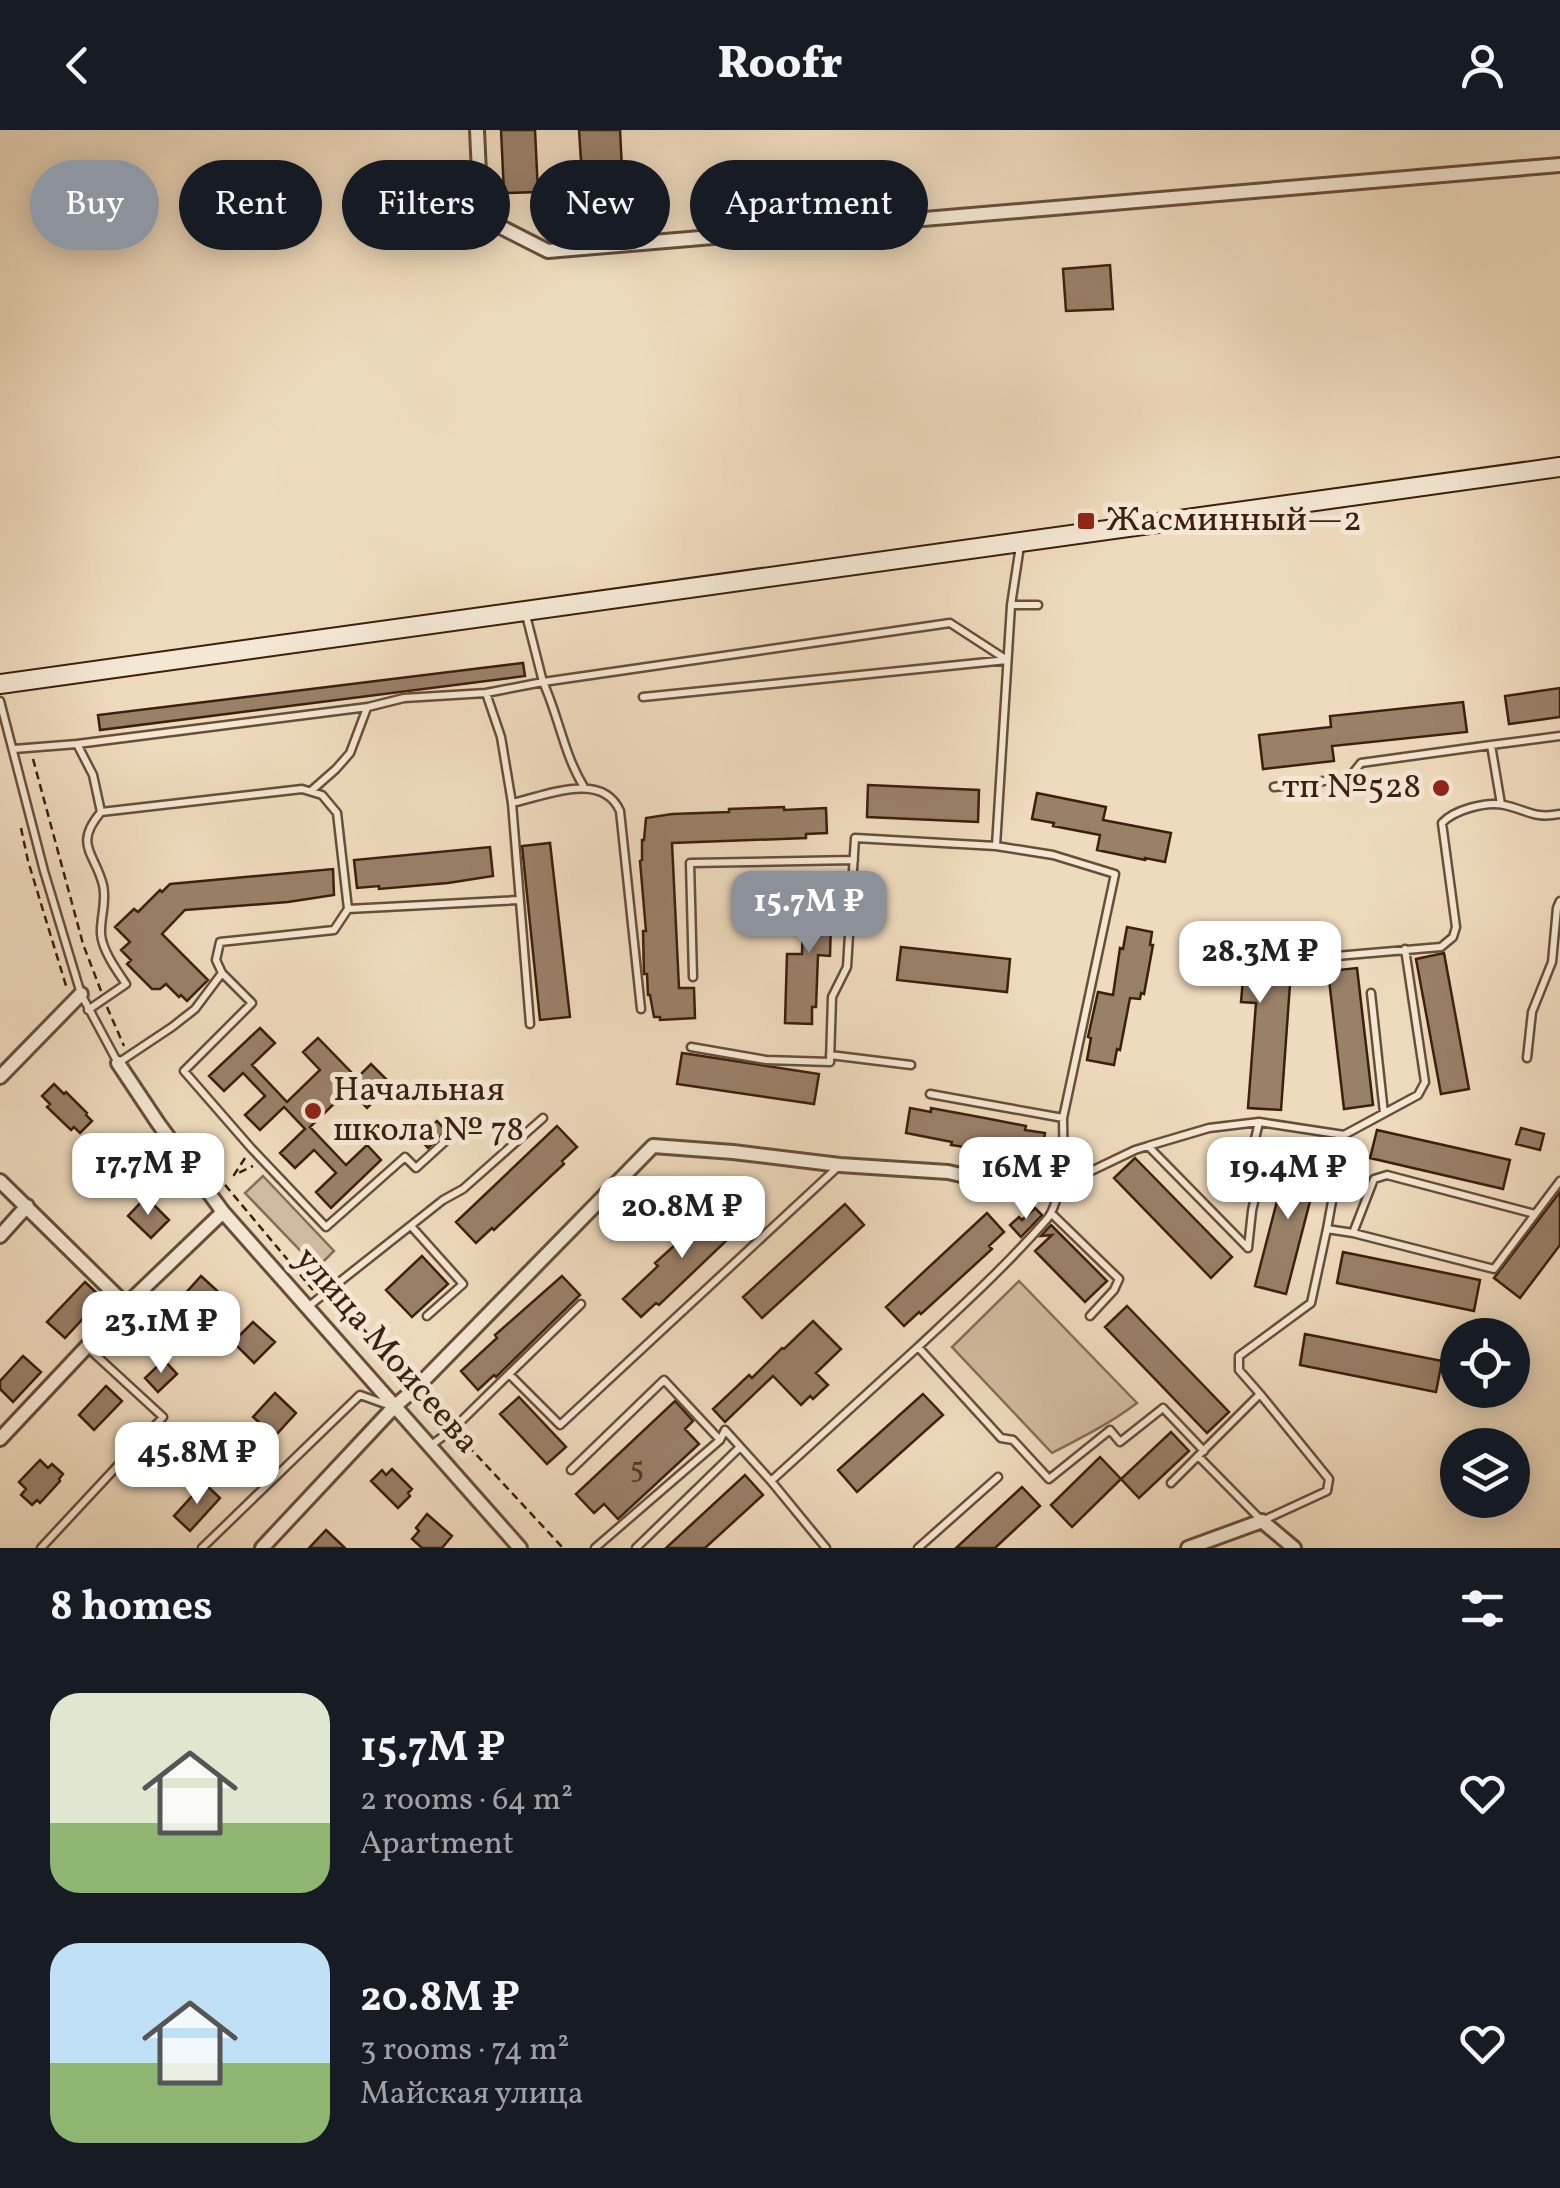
<!DOCTYPE html>
<html lang="en">
<head>
<meta charset="utf-8">
<style>
  :root { --surface:#171b24; --page:#242831; --text:#f1f3f6; --muted:#9ea1a6; --accent:#8c9099 }
  body { margin:0; font-family:Vollkorn,serif; background:var(--page); color:var(--text); height:100vh; display:flex; flex-direction:column; font-size:38px; white-space:nowrap }
  * { box-sizing:border-box; margin:0 }
  p { font-size:32px; color:var(--muted) }
  .icon { flex:none; width:55px; height:55px; fill:none; stroke:currentColor; stroke-width:2; stroke-linecap:round; stroke-linejoin:round }
  .map { position:relative; height:1418px; overflow:hidden }
  .details { display:flex; flex-direction:column; background:var(--surface); flex:1 }
  .details>* { flex:none }
  .guide { position:absolute; left:30px; top:30px; width:1000px; height:90px; display:flex; gap:20px }
  .controls { position:absolute; left:1440px; top:1188px; display:grid; gap:20px }
  .controls a { display:grid; place-items:center; width:90px; height:90px; border-radius:50%; background:var(--surface); box-shadow:0 5px 25px #0003; font-size:50px }
  .price { position:absolute; translate:-50% -85px; padding:0 22px; border-radius:20px; background:#fff; color:#222; font-size:32px; line-height:65px; filter:drop-shadow(0 2px 5px #0008) }
  .price::after { content:''; position:absolute; left:50%; top:60px; width:30px; height:22px; margin-left:-15px; background:inherit; clip-path:polygon(0 0,100% 0,50% 100%) }
  .price.selected { background:var(--accent); color:#fff }
  ul { padding:0; list-style:none }
  li { display:flex; align-items:center; gap:30px; height:250px; padding:0 50px }
  li span { display:grid; place-items:center; flex:none; width:280px; height:200px; border-radius:30px; color:#555 }
  li>.icon { margin-inline-start:auto }
  span .icon { width:120px; height:120px; fill:#fffc; stroke-width:1 }
  li b { font-size:42px }
  h2 { display:flex; justify-content:space-between; align-items:center; height:120px; padding:0 50px; font-size:42px }
  .pill { padding:0 35px; border-radius:45px; background:var(--surface); box-shadow:0 5px 25px #0003; font-size:35px; line-height:90px }
  .pill.selected { background:var(--accent); color:#fff }
  header { display:flex; justify-content:space-between; align-items:center; height:130px; padding:0 50px; background:var(--surface); font-size:45px; font-weight:800 }
  .map>svg:first-child { display:block }
  .green { fill:#d0ba9f; stroke:#866c56; stroke-width:2.5 }
  .building { fill:#998069; stroke:#3c1f0d; stroke-width:2.5 }
  .lines { fill:none; stroke-linecap:round; stroke-linejoin:round }
  .lane-casing { stroke:#684e39; stroke-width:11 }
  .street-casing { stroke:#684e39; stroke-width:18 }
  .secondary-casing { stroke:#3c1f0d; stroke-width:22 }
  .path { stroke:#3c1f0d; stroke-width:2.5; stroke-dasharray:8 5; stroke-linecap:butt }
  .lane { stroke:#f4e7d4; stroke-width:6 }
  .street { stroke:#f4e7d4; stroke-width:12 }
  .secondary { stroke:#f4e7d4; stroke-width:18 }
  .poi-dot { fill:#8f2418; stroke:#f4e7d4; stroke-width:4 }
  .labels { text-anchor:middle; dominant-baseline:central; stroke-width:10; stroke-linejoin:round; paint-order:stroke }
  .number-label { font-size:30px; fill:#533724 }
  .poi-label { font-size:35px; fill:#3c1f0d; stroke:#f4e7d4; text-anchor:start }
  .street-label { font-size:35px; fill:#3c1f0d; stroke:#f4e7d4 }
</style>
</head>
<body>
<header><svg class="icon" aria-label="back" viewBox="0 0 24 24"><path d="M15 5l-7 7 7 7"/></svg>Roofr<svg class="icon" aria-label="person" viewBox="0 0 24 24"><circle cx="12" cy="8" r="4"/><path d="M4 21q1-7 8-7t8 7"/></svg></header>
<div class="map">
<svg width="1560" height="1418" viewBox="0 0 1560 1418">
  <rect width="100%" height="100%" fill="#eedabd"/>
  <filter id="stains"><feTurbulence type="fractalNoise" baseFrequency=".002" numOctaves="4"/><feColorMatrix values="0 0 0 0 .2 0 0 0 0 .09 0 0 0 0 .02 0 0 0 .5 -.17"/></filter>
  <radialGradient id="worn" r=".72"><stop offset=".6" stop-color="#630" stop-opacity="0"/><stop offset="1" stop-color="#630" stop-opacity=".3"/></radialGradient>
  <!-- green -->
  <path class="green" d="M 263,1046 L 334,1121 L 317,1138 L 245,1063 Z
    M 1019,1151 L 1137,1273 C 1111,1293 1081,1308 1052,1323 L 952,1217 Z"/>
  <!-- building -->
  <path class="building" d="M 501,0 L 535,0 L 538,62 L 504,63 Z
    M 579,0 L 620,0 L 623,59 L 583,62 Z
    M 1110,135 L 1113,179 L 1066,181 L 1063,139 Z
    M 523,533 L 525,546 L 100,600 L 98,585 Z
    M 1560,558 L 1560,587 L 1509,594 L 1505,566 Z
    M 1463,572 L 1467,602 L 1332,616 L 1334,631 L 1263,639 L 1259,605 L 1331,597 L 1330,586 Z
    M 868,655 L 979,660 L 978,692 L 867,687 Z
    M 1037,663 L 1106,677 L 1103,690 L 1171,703 L 1165,732 L 1145,728 L 1145,730 L 1097,720 L 1100,705 L 1053,696 L 1054,693 L 1032,689 Z
    M 784,677 L 784,680 L 826,678 L 827,703 L 806,704 L 806,708 L 672,713 L 679,858 L 694,858 L 695,888 L 660,890 L 660,887 L 654,887 L 650,865 L 648,865 L 647,844 L 644,844 L 643,801 L 646,801 L 640,731 L 642,730 L 642,710 L 644,710 L 646,688 L 672,684 L 729,682 L 729,679 Z
    M 550,713 L 570,887 L 540,890 L 522,716 Z
    M 490,717 L 493,746 L 448,753 L 379,759 L 379,756 L 357,758 L 354,730 Z
    M 333,739 L 334,765 L 288,772 L 185,780 L 162,804 L 208,850 L 187,871 L 181,865 L 179,867 L 166,854 L 160,859 L 152,859 L 127,834 L 131,830 L 121,820 L 130,812 L 115,797 L 134,779 L 138,782 L 160,760 L 162,762 L 170,754 Z
    M 804,756 L 832,757 L 830,826 L 818,825 L 816,877 L 812,877 L 812,894 L 785,893 L 787,824 L 802,824 Z
    M 1127,797 L 1152,802 L 1150,815 L 1153,815 L 1144,864 L 1141,863 L 1140,869 L 1130,868 L 1120,920 L 1117,919 L 1114,935 L 1087,930 L 1091,908 L 1088,907 L 1098,862 L 1113,865 L 1120,818 L 1123,819 Z
    M 1209,806 L 1293,812 L 1281,980 L 1248,978 L 1256,873 L 1241,872 L 1243,849 L 1206,846 Z
    M 901,817 L 1010,829 L 1007,862 L 897,850 Z
    M 1444,823 L 1469,959 L 1441,964 L 1416,829 Z
    M 1357,838 L 1373,975 L 1344,979 L 1328,841 Z
    M 260,898 L 275,913 L 252,935 L 287,972 L 320,940 L 303,922 L 318,908 L 357,948 L 371,934 L 391,954 L 367,978 L 349,959 L 310,997 L 346,1035 L 367,1015 L 381,1030 L 331,1078 L 316,1062 L 336,1043 L 314,1020 L 295,1038 L 280,1023 L 305,999 L 284,977 L 260,1000 L 245,985 L 265,966 L 243,943 L 224,961 L 209,946 Z
    M 682,923 L 819,944 L 814,974 L 677,954 Z
    M 54,954 L 64,964 L 66,962 L 87,983 L 86,985 L 92,991 L 80,1003 L 74,997 L 71,1000 L 47,977 L 50,974 L 42,966 Z
    M 910,978 L 931,982 L 931,978 L 990,989 L 1026,996 L 1025,1000 L 1045,1003 L 1041,1028 L 951,1015 L 952,1012 L 906,1003 Z
    M 437,991 L 446,1001 L 428,1018 L 419,1008 Z
    M 557,996 L 577,1017 L 562,1031 L 564,1034 L 552,1045 L 494,1100 L 492,1098 L 476,1113 L 456,1092 Z
    M 1521,998 L 1544,1004 L 1540,1020 L 1516,1014 Z
    M 1377,1000 L 1510,1030 L 1503,1059 L 1370,1028 Z
    M 104,1012 L 127,1033 L 106,1056 L 84,1035 Z
    M 1290,1021 L 1321,1029 L 1286,1164 L 1255,1156 Z
    M 1135,1028 L 1232,1127 L 1211,1148 L 1114,1048 Z
    M 1560,1062 L 1560,1115 L 1520,1168 L 1494,1148 Z
    M 146,1067 L 169,1090 L 151,1108 L 128,1086 Z
    M 724,1074 L 741,1092 L 726,1107 L 728,1109 L 659,1175 L 656,1173 L 641,1187 L 623,1169 L 658,1136 L 655,1133 L 687,1104 L 690,1107 Z
    M 845,1074 L 864,1095 L 762,1188 L 743,1167 Z
    M 1035,1078 L 1042,1085 L 1021,1107 L 1010,1095 L 1019,1087 L 1022,1090 Z
    M 987,1083 L 1004,1102 L 989,1116 L 992,1119 L 921,1184 L 919,1182 L 904,1196 L 886,1177 Z
    M 1051,1095 L 1107,1151 L 1085,1172 L 1035,1121 L 1052,1105 L 1041,1106 Z
    M 1343,1122 L 1480,1150 L 1474,1181 L 1337,1153 Z
    M 422,1126 L 448,1154 L 412,1187 L 386,1160 Z
    M 201,1146 L 225,1168 L 207,1186 L 184,1165 Z
    M 562,1146 L 580,1165 L 496,1247 L 494,1245 L 478,1260 L 461,1241 L 497,1208 L 495,1205 Z
    M 85,1152 L 102,1168 L 65,1208 L 47,1192 Z
    M 1127,1176 L 1229,1282 L 1207,1303 L 1105,1197 Z
    M 813,1191 L 841,1219 L 816,1243 L 828,1255 L 813,1269 L 810,1266 L 801,1275 L 773,1246 L 725,1292 L 713,1279 L 749,1245 L 752,1248 L 782,1218 L 784,1219 Z
    M 253,1192 L 275,1212 L 254,1233 L 233,1212 Z
    M 1305,1204 L 1442,1231 L 1436,1262 L 1300,1235 Z
    M 23,1226 L 41,1242 L 13,1272 L 0,1259 L 0,1251 Z
    M 164,1230 L 177,1244 L 158,1262 L 145,1248 Z
    M 106,1256 L 122,1271 L 94,1300 L 79,1285 Z
    M 275,1263 L 296,1283 L 275,1306 L 253,1287 Z
    M 923,1264 L 943,1285 L 857,1362 L 838,1340 Z
    M 519,1267 L 566,1317 L 547,1334 L 500,1284 Z
    M 675,1271 L 693,1291 L 685,1299 L 699,1314 L 618,1389 L 604,1374 L 594,1383 L 576,1364 Z
    M 1171,1302 L 1189,1321 L 1139,1368 L 1121,1349 Z
    M 1100,1327 L 1121,1349 L 1072,1397 L 1051,1375 Z
    M 40,1330 L 48,1338 L 52,1334 L 63,1344 L 59,1349 L 60,1351 L 40,1373 L 37,1370 L 32,1375 L 21,1365 L 26,1359 L 19,1352 Z
    M 392,1339 L 412,1359 L 408,1363 L 410,1366 L 398,1378 L 371,1351 L 382,1340 L 386,1345 Z
    M 745,1345 L 763,1365 L 705,1418 L 666,1418 Z
    M 204,1353 L 220,1368 L 190,1401 L 174,1386 Z
    M 1022,1357 L 1040,1376 L 995,1418 L 956,1418 Z
    M 427,1384 L 452,1406 L 442,1418 L 422,1418 L 412,1409 L 419,1401 L 416,1398 Z
    M 326,1400 L 345,1418 L 309,1418 Z"/>
  <g class="lines">
    <defs>
      <path id="lane" d="M 1011,475 L 1038,475
        M 526,485 L 543,552 L 950,493 L 1007,530 L 643,567
        M 0,571 L 44,741 L 81,864 L 118,933 L 172,897 L 195,879 L 222,843 L 216,830 L 220,812 L 334,800 L 348,779 L 518,770
        M 77,614 L 368,577 L 404,568 L 486,563
        M 1491,615 L 1560,606
        M 14,619 L 77,614 L 93,645 L 101,682 L 302,659 L 322,665 L 337,683 L 348,779
        M 1274,657 L 1349,648 L 1361,633 L 1491,615 L 1501,674
        M 311,661 L 336,639 L 350,623 L 367,578
        M 512,673 C 545,666 602,640 620,681 L 641,879
        M 1336,826 L 1441,817 L 1453,807 L 1456,797 L 1442,693 C 1454,680 1486,671 1504,675 C 1528,680 1533,689 1560,684
        M 222,843 L 252,873 L 184,941 L 251,1018 L 326,1097 L 405,1027 L 416,1038 L 451,1006
        M 693,847 L 690,733 L 854,730
        M 1371,863 L 1384,983
        M 88,880 L 126,854 C 117,841 102,820 101,804 C 100,788 107,772 103,755 C 95,723 73,715 101,682
        M 530,894 L 512,673 L 501,607 L 486,563 L 543,552 C 559,587 564,625 584,657
        M 691,917 L 766,930 L 830,932 L 832,867 L 847,837 L 855,708 L 996,716 L 1011,475 L 1020,416
        M 830,925 L 911,935
        M 1527,928 L 1532,882 L 1552,832 L 1557,778 L 1560,771
        M 930,964 L 1063,988 L 1115,744 L 1053,725 L 996,716
        M 1063,988 L 1064,1054
        M 1148,1016 L 1209,998 L 1259,992
        M 1052,1084 L 1119,1149 L 1114,1160 L 1090,1186
        M 411,1096 L 463,1154 L 427,1186
        M 1327,1099 L 1344,1005
        M 1353,1103 L 1374,1049 L 1387,1045 L 1535,1084
        M 1248,1118 L 1252,1081 L 1263,1032 L 1255,1009 L 1259,992 L 1344,1005 L 1418,965 L 1425,952 L 1405,819
        M 581,1174 L 509,1244 L 560,1295 L 840,1035
        M 309,1176 L 443,1070 L 463,1059 L 543,988
        M 918,1217 C 963,1175 1007,1135 1047,1089 C 1056,1079 1055,1065 1064,1054 L 1135,1020 L 1148,1016 L 1248,1118
        M 1260,1264 L 1329,1349 L 1327,1361 L 1262,1391 L 1198,1326 L 1260,1264 L 1239,1240 L 1239,1226 L 1311,1173 L 1327,1099 L 1353,1103 L 1494,1139 L 1560,1051
        M 430,1316 L 453,1299 L 509,1244
        M 571,1340 L 664,1250 L 720,1310
        M 1171,1353 L 1198,1326
        M 41,1418 L 163,1287 L 88,1218
        M 202,1418 L 360,1265 L 388,1275
        M 595,1418 L 720,1310 L 725,1300 L 771,1351
        M 636,1418 L 740,1317
        M 826,1418 L 771,1351 L 918,1217 L 1001,1308 L 1013,1310 L 1049,1349 L 1110,1300 L 1120,1312 L 1163,1278 L 1204,1321
        M 918,1418 L 998,1347"/>
      <path id="street" d="M 477,0 L 481,87 L 548,121 L 1560,35
        M 118,933 L 158,993 L 223,1082 L 520,1418
        M 0,947 L 81,864
        M 0,1051 L 126,1175
        M 0,1106 L 27,1076
        M 0,1309 L 126,1175 L 223,1082
        M 262,1418 L 394,1277 L 417,1257 L 653,1016 L 733,1022 L 840,1035 L 948,1042 L 1009,1056 L 1058,1062
        M 1188,1418 L 1262,1391 L 1294,1418"/>
      <path id="secondary" d="M 0,554 L 1560,337"/>
    </defs>
    <!-- lane casing -->
    <use href="#lane" class="lane-casing"/>
    <!-- street casing -->
    <use href="#street" class="street-casing"/>
    <!-- secondary casing -->
    <use href="#secondary" class="secondary-casing"/>
    <!-- path -->
    <path class="path" d="M 33,629 L 83,814 L 101,861
      M 21,698 L 28,731 L 67,859
      M 107,877 L 124,916
      M 200,1025 L 313,1160
      M 245,1028 L 234,1045 L 253,1036
      M 335,1169 L 408,1247
      M 426,1268 L 447,1292
      M 459,1306 L 563,1418"/>
    <!-- lane -->
    <use href="#lane" class="lane"/>
    <!-- street -->
    <use href="#street" class="street"/>
    <!-- secondary -->
    <use href="#secondary" class="secondary"/>
  </g>
  <!-- markers -->
  <g class="poi-dot">
    <rect x="1076" y="381" width="20" height="20" rx="5"/>
    <circle cx="1441" cy="658" r="10"/>
    <circle cx="313" cy="981" r="10"/>
  </g>
  <g class="labels">
    <!-- number labels -->
    <g class="number-label">
      <text x="637" y="1339">5</text>
    </g>
    <!-- poi labels -->
    <g class="poi-label">
      <text x="1106" y="391">Жасминный—2</text>
      <text x="1421" y="658" text-anchor="end">тп №528</text>
      <text x="333" y="961">Начальная<tspan x="333" dy="40">школа № 78</tspan></text>
    </g>
    <!-- street labels -->
    <g class="street-label">
      <text transform="translate(386 1221) rotate(49)">улица Моисеева</text>
    </g>
  </g>
  <rect width="100%" height="100%" filter="url(#stains)"/>
  <rect width="100%" height="100%" fill="url(#worn)"/>
</svg>
<div class="controls">
<a><svg class="icon" aria-label="locate" viewBox="0 0 24 24"><circle cx="12" cy="12" r="6"/><path d="M12 2v4M12 18v4M2 12h4M18 12h4"/></svg></a>
<a><svg class="icon" aria-label="layers" viewBox="0 0 24 24"><path d="M12 4l9 5-9 5-9-5zM3 14l9 5 9-5"/></svg></a>
</div>
<b class="price selected" style="left:809px;top:826px">15.7M ₽</b>
<b class="price" style="left:1260px;top:876px">28.3M ₽</b>
<b class="price" style="left:148px;top:1088px">17.7M ₽</b>
<b class="price" style="left:1026px;top:1092px">16M ₽</b>
<b class="price" style="left:1288px;top:1092px">19.4M ₽</b>
<b class="price" style="left:682px;top:1131px">20.8M ₽</b>
<b class="price" style="left:161px;top:1246px">23.1M ₽</b>
<b class="price" style="left:197px;top:1377px">45.8M ₽</b>
<div class="guide">
<a class="pill selected">Buy</a>
<a class="pill">Rent</a>
<a class="pill">Filters</a>
<a class="pill">New</a>
<a class="pill">Apartment</a>
</div>
</div>
<section class="details">
<h2>8 homes<svg class="icon" aria-label="filters" viewBox="0 0 24 24"><path d="M4 7h16M4 17h16"/><circle cx="9" cy="7" r="2"/><circle cx="15" cy="17" r="2"/></svg></h2>
<ul>
<li><span style="background:linear-gradient(#dfe7d0 65%,#8fb573 0)"><svg class="icon" aria-label="home" viewBox="0 0 24 24"><path d="M3 11l9-7 9 7M6 9v11h12V9"/></svg></span><div><b>15.7M ₽</b><p>2 rooms · 64 m²</p><p>Apartment</p></div><svg class="icon" aria-label="heart" viewBox="0 0 24 24"><path d="M12 20l-8-8c-3-5 5-10 8-4 3-6 11-1 8 4z"/></svg></li>
<li><span style="background:linear-gradient(#bfe0f5 60%,#8fb573 0)"><svg class="icon" aria-label="home" viewBox="0 0 24 24"><path d="M3 11l9-7 9 7M6 9v11h12V9"/></svg></span><div><b>20.8M ₽</b><p>3 rooms · 74 m²</p><p>Майская улица</p></div><svg class="icon" aria-label="heart" viewBox="0 0 24 24"><path d="M12 20l-8-8c-3-5 5-10 8-4 3-6 11-1 8 4z"/></svg></li>
</ul>
</section>
</body>
</html>
